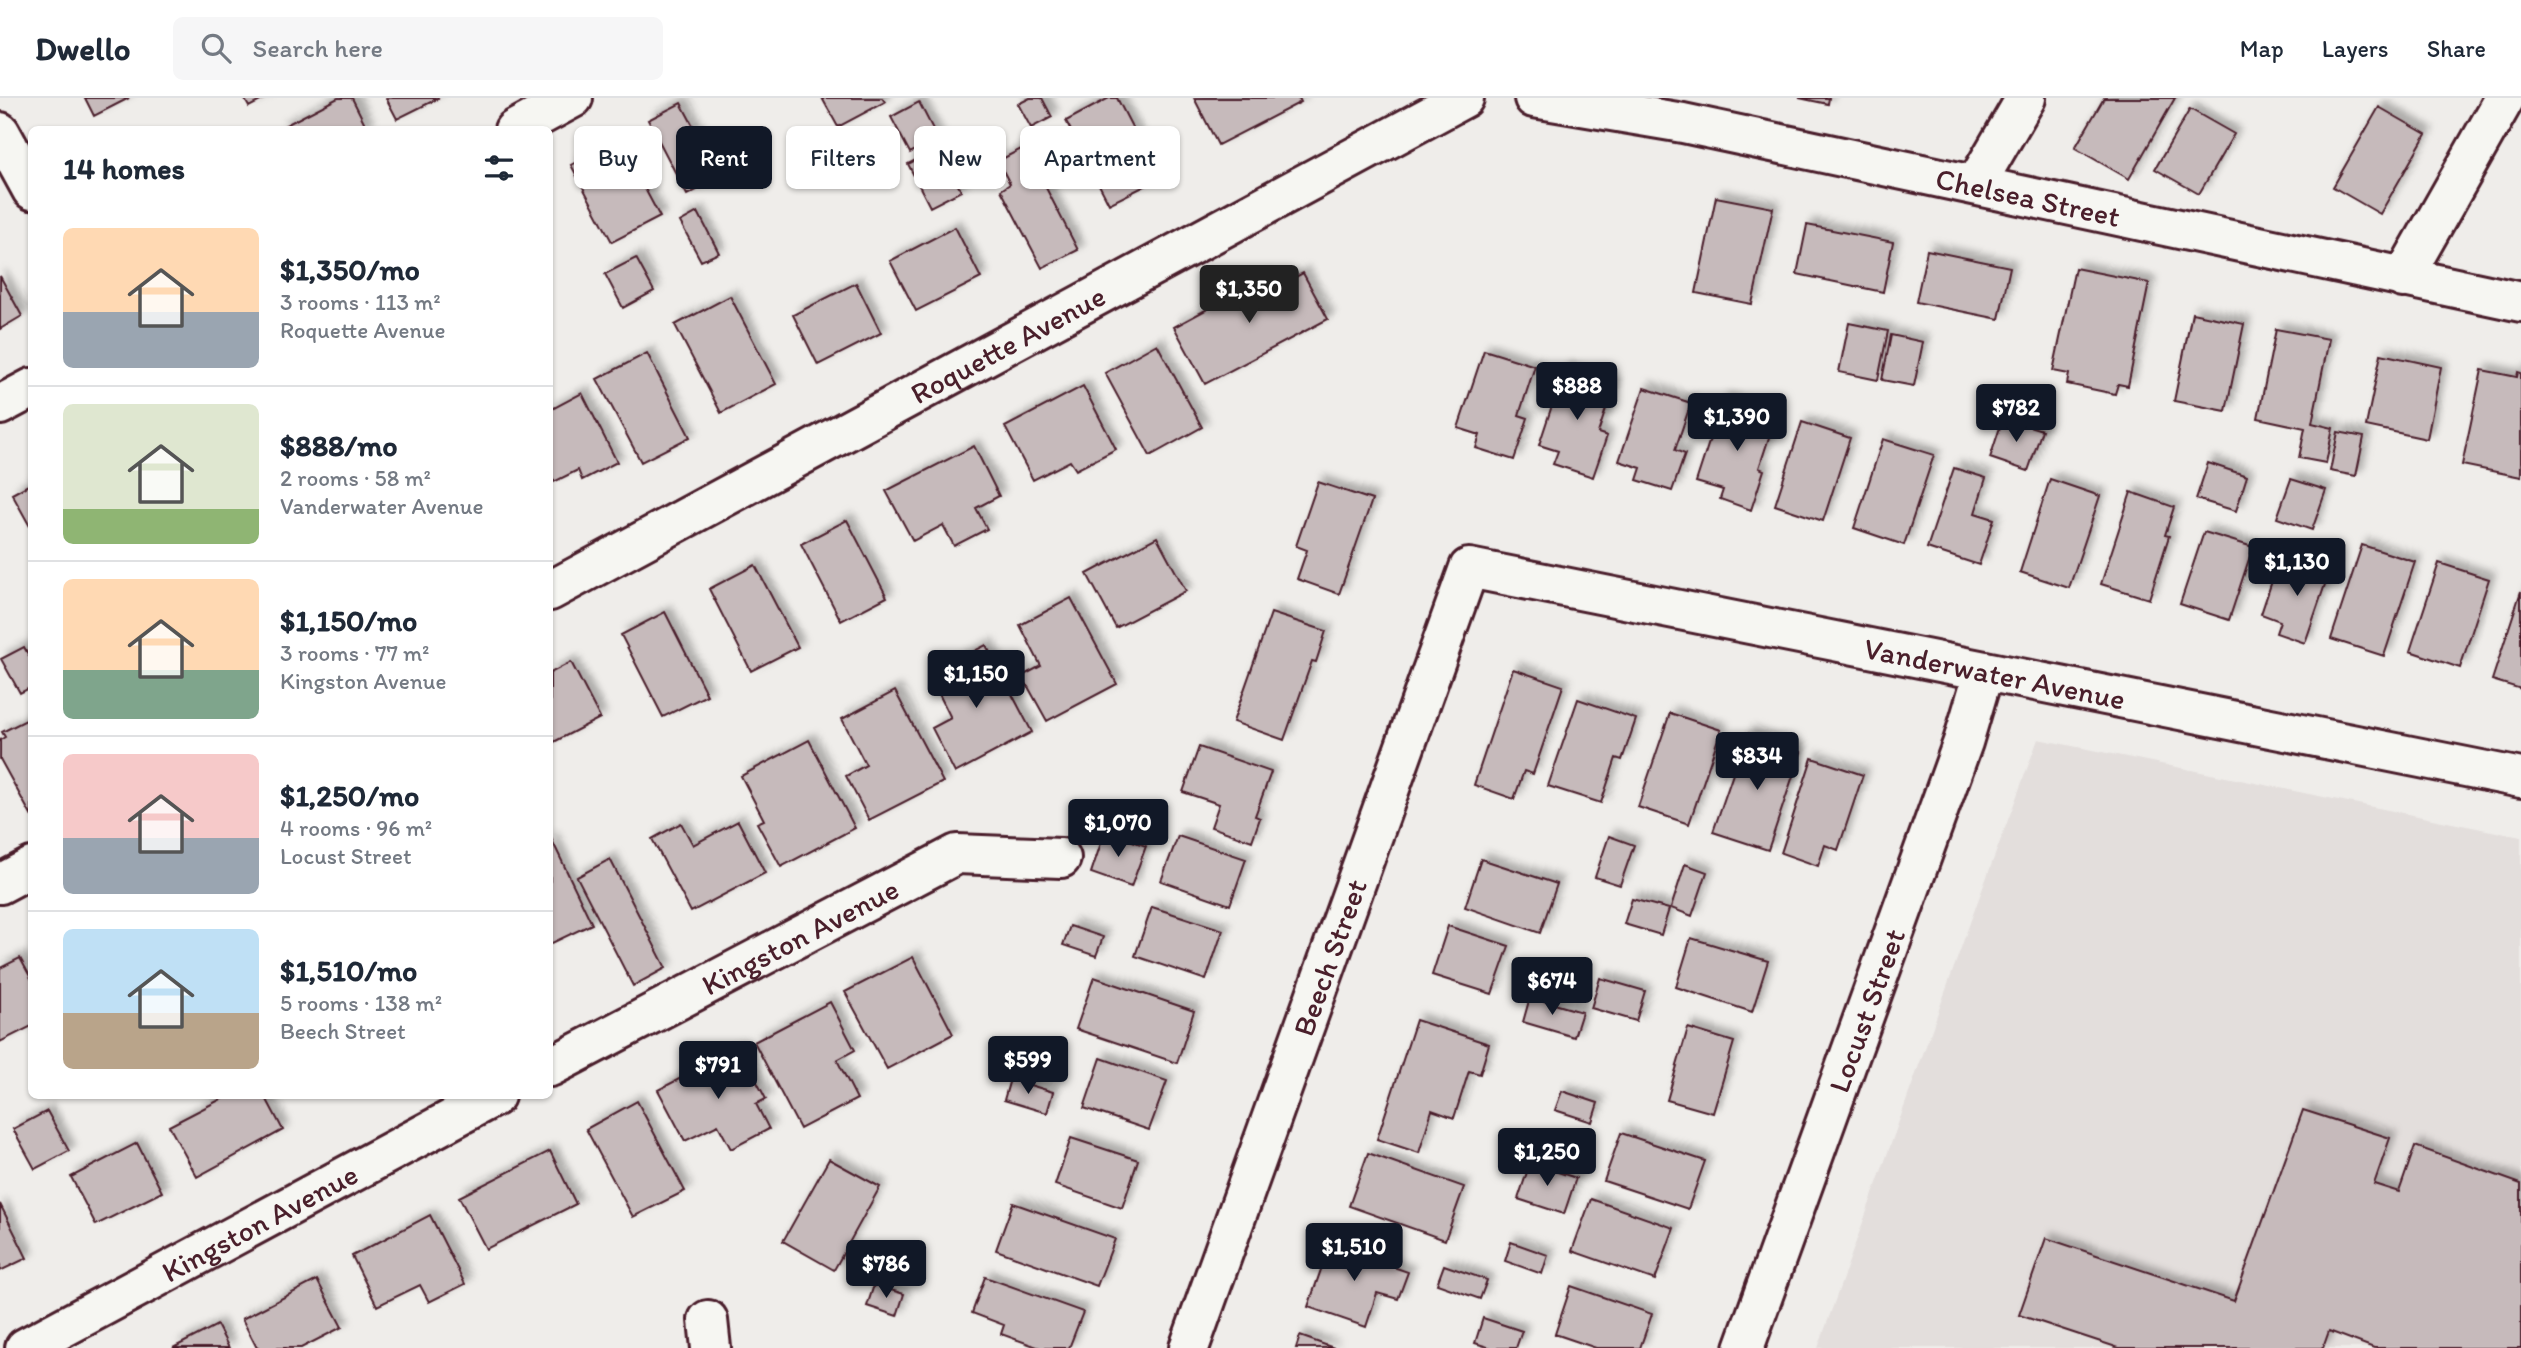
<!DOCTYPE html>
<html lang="en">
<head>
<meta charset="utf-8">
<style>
  :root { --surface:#fff; --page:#f6f6f7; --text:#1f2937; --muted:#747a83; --line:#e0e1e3; --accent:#111827 }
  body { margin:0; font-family:Itim,sans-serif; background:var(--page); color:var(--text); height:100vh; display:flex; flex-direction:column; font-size:26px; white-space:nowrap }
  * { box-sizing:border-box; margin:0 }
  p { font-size:23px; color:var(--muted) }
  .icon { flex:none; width:38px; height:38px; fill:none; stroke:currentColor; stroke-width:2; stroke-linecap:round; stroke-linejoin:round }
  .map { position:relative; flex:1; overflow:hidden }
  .sheet { position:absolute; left:28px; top:28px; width:525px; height:973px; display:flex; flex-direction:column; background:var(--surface); border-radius:10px; box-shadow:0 2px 5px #0004 }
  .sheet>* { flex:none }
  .top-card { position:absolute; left:574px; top:28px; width:665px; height:63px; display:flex; gap:14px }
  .price { position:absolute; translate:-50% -60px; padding:0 16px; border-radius:7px; background:var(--accent); color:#fff; font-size:23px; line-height:46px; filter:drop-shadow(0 2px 4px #0008) }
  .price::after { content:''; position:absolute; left:50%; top:42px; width:21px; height:16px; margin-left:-10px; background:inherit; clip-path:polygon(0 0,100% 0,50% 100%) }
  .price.selected { background:#222; color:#fff }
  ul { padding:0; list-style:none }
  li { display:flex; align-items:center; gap:21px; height:175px; padding:0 35px }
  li+li { border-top:2px solid var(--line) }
  li span { display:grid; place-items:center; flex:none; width:196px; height:140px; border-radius:10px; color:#555 }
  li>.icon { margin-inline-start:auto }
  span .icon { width:84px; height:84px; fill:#fffc; stroke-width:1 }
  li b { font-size:30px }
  h2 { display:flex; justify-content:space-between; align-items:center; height:84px; padding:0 35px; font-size:30px }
  .pill { padding:0 24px; border-radius:10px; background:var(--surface); box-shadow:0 2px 5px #0004; font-size:24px; line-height:63px }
  .pill.selected { background:var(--accent); color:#fff }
  header { display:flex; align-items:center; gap:42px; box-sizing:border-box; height:98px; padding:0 35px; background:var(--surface); border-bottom:2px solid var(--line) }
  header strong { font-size:33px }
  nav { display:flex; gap:38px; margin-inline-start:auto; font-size:24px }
  .search { width:490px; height:63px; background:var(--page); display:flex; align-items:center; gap:18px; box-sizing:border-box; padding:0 24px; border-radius:10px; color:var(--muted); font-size:26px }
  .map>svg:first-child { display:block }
  .built { fill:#e3dedc }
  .building { fill:#c6babb; stroke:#4a1f2b; stroke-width:2; filter:url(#shadow) }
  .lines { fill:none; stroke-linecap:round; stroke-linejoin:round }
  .street-casing { stroke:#4a1f2b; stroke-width:44 }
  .street { stroke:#f6f6f2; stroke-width:38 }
  .labels { text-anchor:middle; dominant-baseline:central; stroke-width:7; stroke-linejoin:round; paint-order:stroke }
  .street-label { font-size:30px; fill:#4a1f2b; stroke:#f6f6f2 }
</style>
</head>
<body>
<header>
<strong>Dwello</strong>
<div class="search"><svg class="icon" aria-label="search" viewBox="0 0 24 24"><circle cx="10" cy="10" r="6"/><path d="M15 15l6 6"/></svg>Search here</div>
<nav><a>Map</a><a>Layers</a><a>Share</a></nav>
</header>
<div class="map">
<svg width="2521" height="1250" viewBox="0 0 2521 1250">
  <defs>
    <filter id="shadow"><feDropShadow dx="6" dy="-6" stdDeviation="3.5" flood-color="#0004"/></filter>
  </defs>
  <rect width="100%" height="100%" fill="#efedea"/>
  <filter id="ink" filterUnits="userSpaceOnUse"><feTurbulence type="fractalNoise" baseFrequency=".0143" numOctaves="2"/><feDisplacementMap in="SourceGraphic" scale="14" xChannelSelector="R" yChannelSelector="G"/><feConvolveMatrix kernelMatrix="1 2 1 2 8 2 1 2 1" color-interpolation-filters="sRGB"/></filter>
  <g filter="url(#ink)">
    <!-- built -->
    <path class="built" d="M 2038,641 L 2521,739 L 2521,1250 L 1818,1250 L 1972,819 Z"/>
    <!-- building -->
    <path class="building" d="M 85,0 L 129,0 L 94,18 Z
      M 244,0 L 266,0 L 249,9 Z
      M 338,0 L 352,0 L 368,32 L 281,32 L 280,30 Z
      M 386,0 L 439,0 L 397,21 Z
      M 822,0 L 882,0 L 885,4 L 838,29 Z
      M 1030,0 L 1042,0 L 1052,19 L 1031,30 L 1018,6 Z
      M 1109,0 L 1117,0 L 1159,81 L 1109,106 L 1066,23 Z
      M 1194,0 L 1299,0 L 1301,4 L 1218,47 Z
      M 1799,0 L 1829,0 L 1828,6 Z
      M 2104,0 L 2175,0 L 2129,81 L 2075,50 Z
      M 919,4 L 938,41 L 910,55 L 891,19 Z
      M 681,5 L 721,80 L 687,97 L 648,22 Z
      M 2379,9 L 2426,36 L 2380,116 L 2333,89 Z
      M 2190,11 L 2234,36 L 2199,96 L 2155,71 Z
      M 619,42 L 660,119 L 612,144 L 571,67 Z
      M 1025,49 L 1078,152 L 1042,170 L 1001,92 L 1010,86 L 998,63 Z
      M 939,50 L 961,93 L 930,109 L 908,66 Z
      M 1716,99 L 1773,110 L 1752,206 L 1696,195 Z
      M 698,114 L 719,155 L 701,163 L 680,124 Z
      M 1807,127 L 1893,144 L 1883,194 L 1797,176 Z
      M 955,129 L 981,180 L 916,213 L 890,163 Z
      M 1927,152 L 2010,169 L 1999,221 L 1916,204 Z
      M 636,160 L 654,193 L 623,210 L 605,176 Z
      M 2075,170 L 2149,185 L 2128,288 L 2118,286 L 2115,296 L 2067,286 L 2069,276 L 2053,273 Z
      M 1303,175 L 1328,221 L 1205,286 L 1174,229 L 1263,181 L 1269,193 Z
      M 0,178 L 22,218 L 0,231 Z
      M 856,185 L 881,235 L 818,267 L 793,217 Z
      M 730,198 L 776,286 L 721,315 L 675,227 Z
      M 2192,215 L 2244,226 L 2226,313 L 2174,303 Z
      M 1849,225 L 1888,233 L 1878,282 L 1839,274 Z
      M 2276,231 L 2329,241 L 2312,325 L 2333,330 L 2326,365 L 2299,360 L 2305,330 L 2258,320 Z
      M 1891,237 L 1923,244 L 1914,288 L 1882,282 Z
      M 1157,246 L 1202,329 L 1150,358 L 1105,275 Z
      M 1484,252 L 1535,268 L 1519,317 L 1528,320 L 1514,362 L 1476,350 L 1480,337 L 1458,330 Z
      M 647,255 L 690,339 L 641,364 L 597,281 Z
      M 2381,256 L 2441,269 L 2427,341 L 2366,328 Z
      M 1564,271 L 1614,287 L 1598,335 L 1607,338 L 1593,379 L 1553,366 L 1558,353 L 1539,347 Z
      M 2482,272 L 2517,279 L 2518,274 L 2521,275 L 2521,379 L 2462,367 Z
      M 1083,288 L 1116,351 L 1076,372 L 1070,363 L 1033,382 L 1005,329 Z
      M 1644,290 L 1691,305 L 1675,352 L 1685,356 L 1672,393 L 1637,382 L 1641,370 L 1619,363 Z
      M 582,295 L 617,364 L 582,382 L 578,372 L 554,384 L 550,375 L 550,312 Z
      M 1723,301 L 1776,318 L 1759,370 L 1764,372 L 1751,412 L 1720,401 L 1723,392 L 1696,384 Z
      M 2003,320 L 2042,332 L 2028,373 L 1990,360 Z
      M 1802,324 L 1850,340 L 1823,423 L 1775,407 Z
      M 2338,334 L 2364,339 L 2356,378 L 2330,373 Z
      M 1883,341 L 1934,357 L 1904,447 L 1854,430 Z
      M 974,348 L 999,398 L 976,410 L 987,431 L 954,448 L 943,427 L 913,443 L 886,393 Z
      M 2208,365 L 2247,378 L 2236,413 L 2196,401 Z
      M 1954,370 L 1986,380 L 1975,415 L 1994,421 L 1979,467 L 1927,450 Z
      M 2050,381 L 2100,398 L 2069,490 L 2020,474 Z
      M 2291,381 L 2326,392 L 2312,432 L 2277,420 Z
      M 1318,384 L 1372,402 L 1339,496 L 1297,481 L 1307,452 L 1296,448 Z
      M 32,385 L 32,432 L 12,396 Z
      M 2131,394 L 2174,409 L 2165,437 L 2169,438 L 2149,501 L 2101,486 Z
      M 847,422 L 887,499 L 841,523 L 801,446 Z
      M 2204,434 L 2253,449 L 2229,522 L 2180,506 Z
      M 1157,439 L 1186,493 L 1116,530 L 1087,476 Z
      M 2362,447 L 2415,464 L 2384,558 L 2331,541 Z
      M 2302,457 L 2332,466 L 2305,545 L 2276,535 L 2280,523 L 2261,516 L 2276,471 L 2296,477 Z
      M 2439,465 L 2489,481 L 2460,570 L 2410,553 Z
      M 755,467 L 798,549 L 751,573 L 709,491 Z
      M 2521,493 L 2521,591 L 2492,582 Z
      M 1071,500 L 1117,586 L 1047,623 L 1022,578 L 1041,568 L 1020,527 Z
      M 665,514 L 707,597 L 663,619 L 621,537 Z
      M 1271,515 L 1326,533 L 1316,564 L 1312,563 L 1284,642 L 1233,624 Z
      M 986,547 L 1032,634 L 955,675 L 932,630 L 951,620 L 929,576 Z
      M 24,549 L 32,563 L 32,589 L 20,595 L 1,561 Z
      M 571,564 L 600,620 L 550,646 L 550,575 Z
      M 1513,571 L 1563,588 L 1533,676 L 1524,673 L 1514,701 L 1474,687 Z
      M 895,593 L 943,684 L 869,722 L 846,678 L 866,667 L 842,621 Z
      M 1578,601 L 1636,621 L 1622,662 L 1616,660 L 1601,705 L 1548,688 Z
      M 1670,615 L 1721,632 L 1689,726 L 1638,709 Z
      M 26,622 L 32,633 L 32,719 L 0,661 L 0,642 L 5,639 L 2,634 Z
      M 1747,635 L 1801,654 L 1768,752 L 1713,734 Z
      M 809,642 L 855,730 L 781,769 L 757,725 L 764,722 L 741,678 Z
      M 1199,649 L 1271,674 L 1255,718 L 1260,720 L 1252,743 L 1211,729 L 1219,706 L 1183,694 Z
      M 1812,660 L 1863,677 L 1838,752 L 1825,747 L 1818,768 L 1781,755 Z
      M 738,723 L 765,775 L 691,814 L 652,741 L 681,725 L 693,747 Z
      M 1105,733 L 1146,748 L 1131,789 L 1091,775 Z
      M 550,738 L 592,826 L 550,846 Z
      M 1178,738 L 1246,761 L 1230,807 L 1161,783 Z
      M 1609,738 L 1634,747 L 1620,787 L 1595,779 Z
      M 610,761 L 666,870 L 633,888 L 577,779 Z
      M 1481,761 L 1557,786 L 1540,835 L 1465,809 Z
      M 1685,766 L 1707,774 L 1692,818 L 1671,810 Z
      M 1632,801 L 1669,811 L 1661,837 L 1624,826 Z
      M 1152,809 L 1223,832 L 1206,882 L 1135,858 Z
      M 1070,828 L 1103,839 L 1096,858 L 1063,847 Z
      M 1448,828 L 1509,848 L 1492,896 L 1432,877 Z
      M 1691,840 L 1768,863 L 1752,914 L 1676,889 Z
      M 913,859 L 953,936 L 887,971 L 845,894 Z
      M 20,860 L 32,882 L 32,928 L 0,944 L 0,870 Z
      M 1094,879 L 1194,913 L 1177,965 L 1076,931 Z
      M 1600,880 L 1645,893 L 1636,923 L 1591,910 Z
      M 1530,899 L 1582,914 L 1574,939 L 1523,924 Z
      M 830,904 L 855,952 L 837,962 L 857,1001 L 800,1031 L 754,944 Z
      M 1416,922 L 1489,946 L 1480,976 L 1469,973 L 1454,1020 L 1432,1012 L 1419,1055 L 1377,1041 Z
      M 1688,930 L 1734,944 L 1713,1015 L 1667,1002 Z
      M 739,950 L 766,1001 L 756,1006 L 769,1031 L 731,1051 L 718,1027 L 685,1043 L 658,992 Z
      M 1101,960 L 1167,983 L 1149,1032 L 1084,1010 Z
      M 1010,981 L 1053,994 L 1047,1015 L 1004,1002 Z
      M 1562,993 L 1598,1005 L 1592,1024 L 1555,1012 Z
      M 227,998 L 265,998 L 283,1032 L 197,1079 L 169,1028 Z
      M 637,1003 L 685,1093 L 633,1119 L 586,1031 Z
      M 2303,1012 L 2390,1040 L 2374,1086 L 2399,1094 L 2415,1048 L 2521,1086 L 2521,1250 L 2374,1250 L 2329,1233 L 2323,1250 L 2119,1250 L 2019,1217 L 2046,1140 L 2234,1203 Z
      M 47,1013 L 69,1053 L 35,1071 L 13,1031 Z
      M 1621,1035 L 1705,1063 L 1688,1111 L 1604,1083 Z
      M 1071,1040 L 1138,1062 L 1122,1110 L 1055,1087 Z
      M 137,1045 L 162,1094 L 96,1127 L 71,1079 Z
      M 550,1053 L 576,1106 L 486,1151 L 459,1099 Z
      M 1368,1055 L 1464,1089 L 1445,1142 L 1349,1108 Z
      M 829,1061 L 880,1089 L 834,1172 L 783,1143 Z
      M 1530,1065 L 1576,1080 L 1564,1116 L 1518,1101 Z
      M 1591,1101 L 1674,1130 L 1655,1182 L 1572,1153 Z
      M 1013,1105 L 1115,1141 L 1097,1188 L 996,1152 Z
      M 0,1106 L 27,1160 L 0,1173 Z
      M 430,1117 L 465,1186 L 429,1204 L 420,1187 L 377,1208 L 352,1158 Z
      M 1332,1140 L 1387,1159 L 1385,1166 L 1408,1174 L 1398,1201 L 1377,1195 L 1366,1229 L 1308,1209 Z
      M 1511,1144 L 1548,1157 L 1542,1176 L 1505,1163 Z
      M 1444,1167 L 1487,1182 L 1480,1201 L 1437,1186 Z
      M 985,1179 L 1083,1214 L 1069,1250 L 1040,1250 L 1001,1236 L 1004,1227 L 972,1215 Z
      M 317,1182 L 342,1229 L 301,1250 L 257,1250 L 242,1221 Z
      M 874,1187 L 904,1196 L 897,1218 L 867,1208 Z
      M 1571,1188 L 1652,1216 L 1640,1250 L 1596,1250 L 1555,1236 Z
      M 1483,1220 L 1522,1233 L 1516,1250 L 1491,1250 L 1475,1245 Z
      M 217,1227 L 229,1250 L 173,1250 Z
      M 1300,1238 L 1334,1250 L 1296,1250 Z"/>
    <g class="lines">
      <defs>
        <g id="street">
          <path id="s1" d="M 1534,0 L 1683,25 L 2521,204"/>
          <path d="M 514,32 L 573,0"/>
          <path d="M 0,34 L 32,92"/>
          <path d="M 1976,86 L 2026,0"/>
          <path d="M 2403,180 L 2505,0"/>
          <path d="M 0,307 L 32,290"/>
          <path id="s2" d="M 550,493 L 1464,0"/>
          <path d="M 0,786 L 32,769"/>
          <path id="s3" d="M 550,969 L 957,756 L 1061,760"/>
          <path d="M 708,1222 L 711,1250"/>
          <path id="s4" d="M 25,1250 L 495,998"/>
          <path id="s5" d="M 1189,1250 L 1469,470 L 2521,680"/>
          <path id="s6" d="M 1744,1250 L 1963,644 L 1984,573"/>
        </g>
      </defs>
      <!-- street casing -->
      <use href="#street" class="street-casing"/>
      <!-- street -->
      <use href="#street" class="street"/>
    </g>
  </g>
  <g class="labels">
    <!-- street labels -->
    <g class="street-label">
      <text stroke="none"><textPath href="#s1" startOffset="504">Chelsea Street</textPath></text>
      <text stroke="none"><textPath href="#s2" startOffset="520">Roquette Avenue</textPath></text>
      <text stroke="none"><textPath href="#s5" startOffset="1365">Vanderwater Avenue</textPath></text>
      <text stroke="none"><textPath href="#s3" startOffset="282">Kingston Avenue</textPath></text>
      <text stroke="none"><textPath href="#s5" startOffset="415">Beech Street</textPath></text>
      <text stroke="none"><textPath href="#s6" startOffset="359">Locust Street</textPath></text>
      <text stroke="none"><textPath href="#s4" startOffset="266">Kingston Avenue</textPath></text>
    </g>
  </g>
</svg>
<b class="price selected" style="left:1249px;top:227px">$1,350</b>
<b class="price" style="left:1577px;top:324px">$888</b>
<b class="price" style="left:2016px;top:346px">$782</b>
<b class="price" style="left:1737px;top:355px">$1,390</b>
<b class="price" style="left:2297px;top:500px">$1,130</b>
<b class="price" style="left:976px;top:612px">$1,150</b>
<b class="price" style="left:1757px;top:694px">$834</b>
<b class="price" style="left:1118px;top:761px">$1,070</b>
<b class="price" style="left:1552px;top:919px">$674</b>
<b class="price" style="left:1028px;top:998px">$599</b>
<b class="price" style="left:718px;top:1003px">$791</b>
<b class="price" style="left:1547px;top:1090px">$1,250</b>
<b class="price" style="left:1354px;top:1185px">$1,510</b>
<b class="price" style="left:886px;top:1202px">$786</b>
<div class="top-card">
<a class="pill">Buy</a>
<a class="pill selected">Rent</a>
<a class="pill">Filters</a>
<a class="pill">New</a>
<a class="pill">Apartment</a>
</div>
<section class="sheet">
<h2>14 homes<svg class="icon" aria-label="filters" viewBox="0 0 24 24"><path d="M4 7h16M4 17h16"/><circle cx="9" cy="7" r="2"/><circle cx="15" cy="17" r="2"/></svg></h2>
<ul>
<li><span style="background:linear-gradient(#ffd9b3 60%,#9aa5b1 0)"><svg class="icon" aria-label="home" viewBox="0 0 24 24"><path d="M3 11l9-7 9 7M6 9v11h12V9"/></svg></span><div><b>$1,350/mo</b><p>3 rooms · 113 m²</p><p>Roquette Avenue</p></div></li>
<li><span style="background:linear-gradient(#dfe7d0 75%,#8fb573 0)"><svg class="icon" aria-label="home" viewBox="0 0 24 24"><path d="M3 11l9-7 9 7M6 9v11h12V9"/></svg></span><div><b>$888/mo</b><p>2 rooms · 58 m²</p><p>Vanderwater Avenue</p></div></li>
<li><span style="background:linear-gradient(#ffd9b3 65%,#7fa58c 0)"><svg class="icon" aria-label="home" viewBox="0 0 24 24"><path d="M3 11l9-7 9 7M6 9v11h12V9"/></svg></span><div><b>$1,150/mo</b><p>3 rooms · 77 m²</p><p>Kingston Avenue</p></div></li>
<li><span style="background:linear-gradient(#f6c9c9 60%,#9aa5b1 0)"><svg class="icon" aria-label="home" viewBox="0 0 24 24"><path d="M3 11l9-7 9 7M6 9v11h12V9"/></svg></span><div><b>$1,250/mo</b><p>4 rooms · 96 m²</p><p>Locust Street</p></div></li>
<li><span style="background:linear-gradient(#bfe0f5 60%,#b9a48a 0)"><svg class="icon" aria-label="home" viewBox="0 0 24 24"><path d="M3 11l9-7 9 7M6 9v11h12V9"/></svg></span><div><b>$1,510/mo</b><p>5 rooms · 138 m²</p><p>Beech Street</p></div></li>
</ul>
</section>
</div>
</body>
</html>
